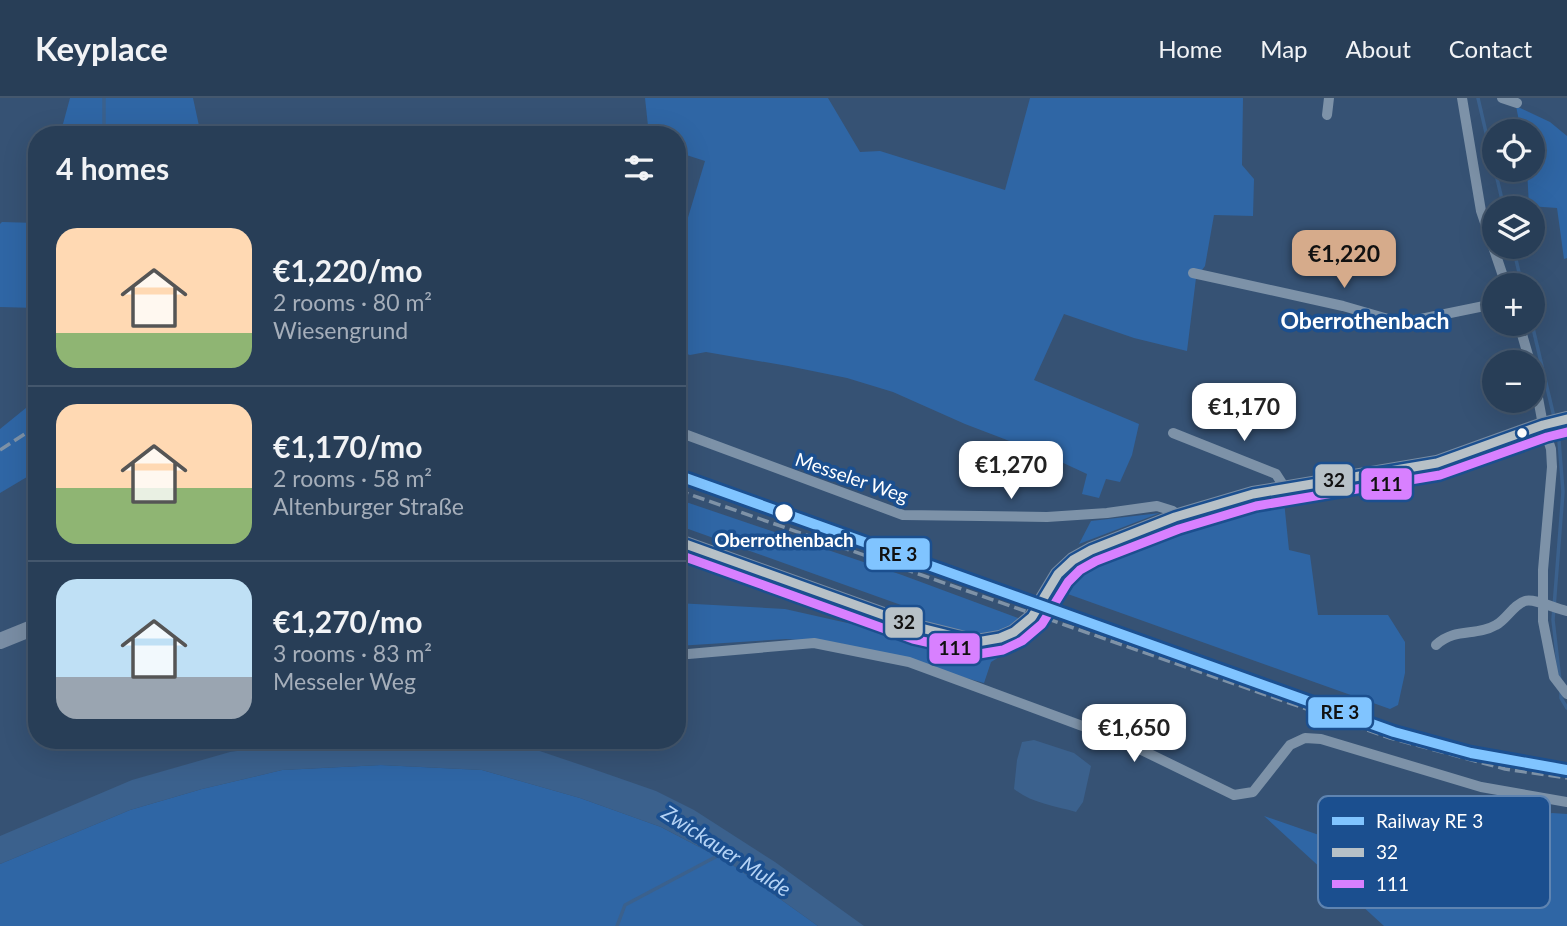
<!DOCTYPE html>
<html lang="en">
<head>
<meta charset="utf-8">
<style>
  :root { --surface:#283e57; --page:#30455d; --text:#f1f3f6; --muted:#a5aeba; --line:#44576d; --accent:#d6ab8b }
  body { margin:0; font-family:Lato,sans-serif; background:var(--page); color:var(--text); height:100vh; display:flex; flex-direction:column; font-size:26px; white-space:nowrap }
  * { box-sizing:border-box; margin:0 }
  p { font-size:23px; color:var(--muted) }
  .icon { flex:none; width:38px; height:38px; fill:none; stroke:currentColor; stroke-width:2; stroke-linecap:round; stroke-linejoin:round }
  .map { position:relative; flex:1; overflow:hidden }
  .drawer { position:absolute; left:28px; top:28px; width:658px; height:623px; display:flex; flex-direction:column; background:var(--surface); border-radius:28px; box-shadow:0 7px 28px #0002,0 0 0 2px var(--line) }
  .drawer>* { flex:none }
  .controls { position:absolute; left:1482px; top:21px; display:grid; gap:14px }
  .controls a { display:grid; place-items:center; width:63px; height:63px; border-radius:50%; background:var(--surface); box-shadow:0 7px 28px #0002,0 0 0 2px var(--line); font-size:35px }
  .price { position:absolute; translate:-50% -60px; padding:0 16px; border-radius:14px; background:#fff; color:#222; font-size:23px; line-height:46px; filter:drop-shadow(0 2px 4px #0008) }
  .price::after { content:''; position:absolute; left:50%; top:42px; width:21px; height:16px; margin-left:-10px; background:inherit; clip-path:polygon(0 0,100% 0,50% 100%) }
  .price.active { background:var(--accent); color:#111 }
  ul { padding:0; list-style:none }
  li { display:flex; align-items:center; gap:21px; height:175px; padding:0 28px }
  li+li { border-top:2px solid var(--line) }
  li span { display:grid; place-items:center; flex:none; width:196px; height:140px; border-radius:21px; color:#555 }
  li>.icon { margin-inline-start:auto }
  span .icon { width:84px; height:84px; fill:#fffc; stroke-width:1 }
  li b { font-size:30px }
  h2 { display:flex; justify-content:space-between; align-items:center; height:84px; padding:0 28px; font-size:30px }
  header { display:flex; align-items:center; gap:42px; box-sizing:border-box; height:98px; padding:0 35px; background:var(--surface); border-bottom:2px solid var(--line) }
  header strong { font-size:33px }
  nav { display:flex; gap:38px; margin-inline-start:auto; font-size:24px }
  .map>svg:first-child { display:block }
  .green { fill:#2f66a5 }
  .water { fill:#3b618d }
  .lines { fill:none; stroke-linecap:round; stroke-linejoin:round }
  .stream { stroke:#3b618d; stroke-width:3.5 }
  .street { stroke:#7d92a8; stroke-width:10 }
  .secondary { stroke:#798da4; stroke-width:16 }
  .rail { stroke:#7e92a7; stroke-width:3.5; stroke-dasharray:12 5; stroke-linecap:butt }
  .bus-1-casing { stroke:#1b4f8f; stroke-width:14 }
  .bus-2-casing { stroke:#1b4f8f; stroke-width:14 }
  .bus-1 { stroke:#b7c1c7; stroke-width:9 }
  .bus-2 { stroke:#d880ff; stroke-width:9 }
  .rail-1-casing { stroke:#1b4f8f; stroke-width:16 }
  .rail-1 { stroke:#80c4ff; stroke-width:10 }
  .bus-dot { fill:#fff; stroke:#1b4f8f; stroke-width:2.5 }
  .labels { text-anchor:middle; dominant-baseline:central; stroke-width:7; stroke-linejoin:round; paint-order:stroke }
  .street-label { font-size:19px; fill:#fff; stroke:#1b4f8f }
  .stop-label { font-size:19px; font-weight:bold; fill:#fff; stroke:#1b4f8f }
  .water-label { font-size:21px; font-style:italic; fill:#b5d3f5; stroke:#1b4f8f }
  .quarter-label { font-size:23px; font-weight:bold; fill:#fff; stroke:#1b4f8f }
  .key { fill:#1b4f8f; stroke:#5f84b1; stroke-width:2 }
  .key-label { font-size:19px; fill:#fff }
  .line-badge { stroke:#1b4f8f; stroke-width:2.5 }
  .pale-badge-label { font-size:19px; text-anchor:middle; font-weight:bold; fill:#111 }
</style>
</head>
<body>
<header>
<strong>Keyplace</strong>
<nav><a>Home</a><a>Map</a><a>About</a><a>Contact</a></nav>
</header>
<div class="map">
<svg width="1567" height="828" viewBox="0 0 1567 828">
  <rect width="100%" height="100%" fill="#365274"/>
  <!-- green -->
  <path class="green" d="M 70,0 L 193,0 L 201,37 L 60,37 Z
    M 645,0 L 828,0 L 860,54 L 880,53 L 1005,92 L 1030,0 L 1243,0 L 1242,67 L 1254,81 L 1253,118 L 1214,117 L 1205,168 L 1196,180 L 1187,253 L 1134,240 L 1064,216 L 1034,282 L 1139,326 L 1132,357 L 1120,384 L 1106,381 L 1099,400 L 1082,396 L 1087,376 L 1044,356 L 965,326 L 893,294 L 847,280 L 788,268 L 706,254 L 690,257 L 677,253 L 677,156 L 705,63 L 677,54 L 677,37 L 649,37 Z
    M 1516,8 L 1550,24 L 1567,38 L 1567,160 L 1564,161 L 1557,110 L 1529,108 L 1527,72 L 1533,72 L 1533,33 L 1521,33 Z
    M 2,124 L 37,125 L 37,210 L 0,209 L 0,126 Z
    M 37,301 L 37,373 L 0,395 L 0,331 Z
    M 677,401 L 902,477 L 1018,520 L 1041,534 L 991,564 L 984,585 L 839,545 L 786,541 L 677,548 L 677,505 L 785,511 L 892,535 L 901,507 L 677,427 Z
    M 1284,403 L 1289,452 L 1310,457 L 1318,517 L 1388,517 L 1405,544 L 1405,575 L 1398,607 L 1390,611 L 1065,495 L 1074,480 L 1114,454 L 1201,422 Z
    M 1160,415 L 1079,446 L 1091,423 Z
    M 381,667 L 482,672 L 580,700 L 661,729 L 730,765 L 818,828 L 0,828 L 0,766 L 130,712 L 202,691 L 282,672 Z
    M 1552,715 L 1567,716 L 1567,828 L 1384,828 L 1264,718 L 1345,746 L 1376,776 L 1411,791 L 1527,724 Z"/>
  <!-- water -->
  <path class="water" d="M 314,642 L 510,643 L 590,670 L 656,693 L 694,712 L 775,764 L 864,828 L 818,828 L 730,765 L 661,729 L 580,700 L 482,672 L 381,667 L 282,672 L 202,691 L 130,712 L 0,766 L 0,738 L 132,682 L 230,654 Z
    M 1034,642 L 1074,655 L 1091,668 L 1083,704 L 1076,714 C 1055,708 1031,705 1014,691 L 1017,662 L 1022,644 Z"/>
  <g class="lines">
    <!-- stream -->
    <path class="stream" d="M 1478,0 L 1494,69
      M 104,37 L 104,0
      M 1495,72 L 1504,110
      M 1513,149 L 1522,187
      M 1532,226 L 1554,319
      M 1558,330 L 1563,394 L 1553,522 L 1560,583
      M 1561,594 L 1561,600 L 1567,610
      M 617,828 L 625,807 L 721,756"/>
    <!-- street -->
    <path class="street" d="M 1462,0 L 1481,113 L 1506,187
      M 1502,0 L 1517,5
      M 1327,17 L 1329,0
      M 1193,175 L 1343,208 L 1395,223 L 1411,223 L 1494,206
      M 1519,226 L 1530,264
      M 1533,273 L 1543,327 L 1551,351 L 1552,369 L 1543,472 L 1543,523 L 1554,579 L 1567,596
      M 1173,335 L 1276,376 L 1285,390
      M 687,337 L 903,417 L 1047,419 L 1107,415 L 1157,408 L 1173,413 L 1175,419
      M 1436,547 C 1456,529 1475,539 1496,527 C 1506,522 1514,506 1525,503 C 1534,500 1556,511 1567,513
      M 677,557 L 814,545 L 909,564 L 1123,643 L 1234,697 L 1253,694 L 1290,647 L 1305,640 L 1321,641 L 1481,689 L 1567,704"/>
    <!-- secondary -->
    <path class="secondary" d="M 677,443 L 917,529 L 977,544 L 1000,540 L 1014,534 L 1032,519 L 1058,476 L 1073,462 L 1091,452 L 1175,419 L 1253,396 L 1437,365 L 1543,327 L 1567,321
      M 0,543 L 37,528"/>
    <!-- rail -->
    <path class="rail" d="M 0,352 L 37,328
      M 677,392 L 1390,640 L 1505,671 L 1567,680"/>
    <defs>
      <path id="bus-1" d="M 677,443 L 917,529 L 977,544 L 1000,540 L 1014,534 L 1032,519 L 1058,476 L 1073,462 L 1091,452 L 1175,419 L 1253,396 L 1437,365 L 1543,327 L 1567,321"/>
      <path id="bus-2" d="M 677,456 L 913,541 L 979,556 L 1003,552 L 1022,543 L 1042,526 L 1068,484 L 1080,472 L 1096,463 L 1179,431 L 1256,408 L 1440,377 L 1547,339 L 1567,334"/>
    </defs>
    <!-- bus-1 casing -->
    <use href="#bus-1" class="bus-1-casing"/>
    <!-- bus-2 casing -->
    <use href="#bus-2" class="bus-2-casing"/>
    <!-- bus-1 -->
    <use href="#bus-1" class="bus-1"/>
    <!-- bus-2 -->
    <use href="#bus-2" class="bus-2"/>
    <defs>
      <path id="rail-1" d="M 677,377 L 1394,634 L 1471,655 L 1567,672"/>
    </defs>
    <!-- rail-1 casing -->
    <use href="#rail-1" class="rail-1-casing"/>
    <!-- rail-1 -->
    <use href="#rail-1" class="rail-1"/>
  </g>
  <!-- markers -->
  <g class="bus-dot">
    <circle cx="1522" cy="335" r="6"/>
    <circle cx="784" cy="415" r="10"/>
  </g>
  <g class="labels">
    <!-- street labels -->
    <g class="street-label">
      <text transform="translate(852 379) rotate(19)">Messeler Weg</text>
    </g>
    <!-- stop labels -->
    <g class="stop-label">
      <text x="784" y="441">Oberrothenbach</text>
    </g>
    <!-- water labels -->
    <g class="water-label">
      <text transform="translate(727 752) rotate(33)">Zwickauer Mulde</text>
    </g>
    <!-- quarter labels -->
    <g class="quarter-label">
      <text x="1365" y="222">Oberrothenbach</text>
    </g>
  </g>
  <!-- legend -->
  <rect x="1318" y="698" width="232" height="112" rx="10" class="key"/>
  <rect x="1332" y="719" width="32" height="8" fill="#80c4ff"/>
  <rect x="1332" y="750" width="32" height="9" fill="#b7c1c7"/>
  <rect x="1332" y="782" width="32" height="8" fill="#d880ff"/>
  <g class="key-label">
    <text x="1376" y="730">Railway RE 3</text>
    <text x="1376" y="761">32</text>
    <text x="1376" y="793">111</text>
  </g>
  <g class="line-badge">
    <rect x="1314" y="365" width="40" height="34" rx="7" fill="#b7c1c7"/>
    <rect x="1360" y="369" width="53" height="34" rx="7" fill="#d880ff"/>
    <rect x="865" y="439" width="66" height="34" rx="7" fill="#80c4ff"/>
    <rect x="884" y="508" width="40" height="33" rx="7" fill="#b7c1c7"/>
    <rect x="928" y="534" width="53" height="33" rx="7" fill="#d880ff"/>
    <rect x="1307" y="598" width="66" height="33" rx="7" fill="#80c4ff"/>
  </g>
  <g class="pale-badge-label">
    <text x="1334" y="389">32</text>
    <text x="1386" y="393">111</text>
    <text x="898" y="463">RE 3</text>
    <text x="904" y="531">32</text>
    <text x="955" y="557">111</text>
    <text x="1340" y="621">RE 3</text>
  </g>
</svg>
<div class="controls">
<a><svg class="icon" aria-label="locate" viewBox="0 0 24 24"><circle cx="12" cy="12" r="6"/><path d="M12 2v4M12 18v4M2 12h4M18 12h4"/></svg></a>
<a><svg class="icon" aria-label="layers" viewBox="0 0 24 24"><path d="M12 4l9 5-9 5-9-5zM3 14l9 5 9-5"/></svg></a>
<a>+</a>
<a>−</a>
</div>
<b class="price active" style="left:1344px;top:192px">€1,220</b>
<b class="price" style="left:1244px;top:345px">€1,170</b>
<b class="price" style="left:1011px;top:403px">€1,270</b>
<b class="price" style="left:1134px;top:666px">€1,650</b>
<section class="drawer">
<h2>4 homes<svg class="icon" aria-label="filters" viewBox="0 0 24 24"><path d="M4 7h16M4 17h16"/><circle cx="9" cy="7" r="2"/><circle cx="15" cy="17" r="2"/></svg></h2>
<ul>
<li><span style="background:linear-gradient(#ffd9b3 75%,#8fb573 0)"><svg class="icon" aria-label="home" viewBox="0 0 24 24"><path d="M3 11l9-7 9 7M6 9v11h12V9"/></svg></span><div><b>€1,220/mo</b><p>2 rooms · 80 m²</p><p>Wiesengrund</p></div></li>
<li><span style="background:linear-gradient(#ffd9b3 60%,#8fb573 0)"><svg class="icon" aria-label="home" viewBox="0 0 24 24"><path d="M3 11l9-7 9 7M6 9v11h12V9"/></svg></span><div><b>€1,170/mo</b><p>2 rooms · 58 m²</p><p>Altenburger Straße</p></div></li>
<li><span style="background:linear-gradient(#bfe0f5 70%,#9aa5b1 0)"><svg class="icon" aria-label="home" viewBox="0 0 24 24"><path d="M3 11l9-7 9 7M6 9v11h12V9"/></svg></span><div><b>€1,270/mo</b><p>3 rooms · 83 m²</p><p>Messeler Weg</p></div></li>
</ul>
</section>
</div>
</body>
</html>
